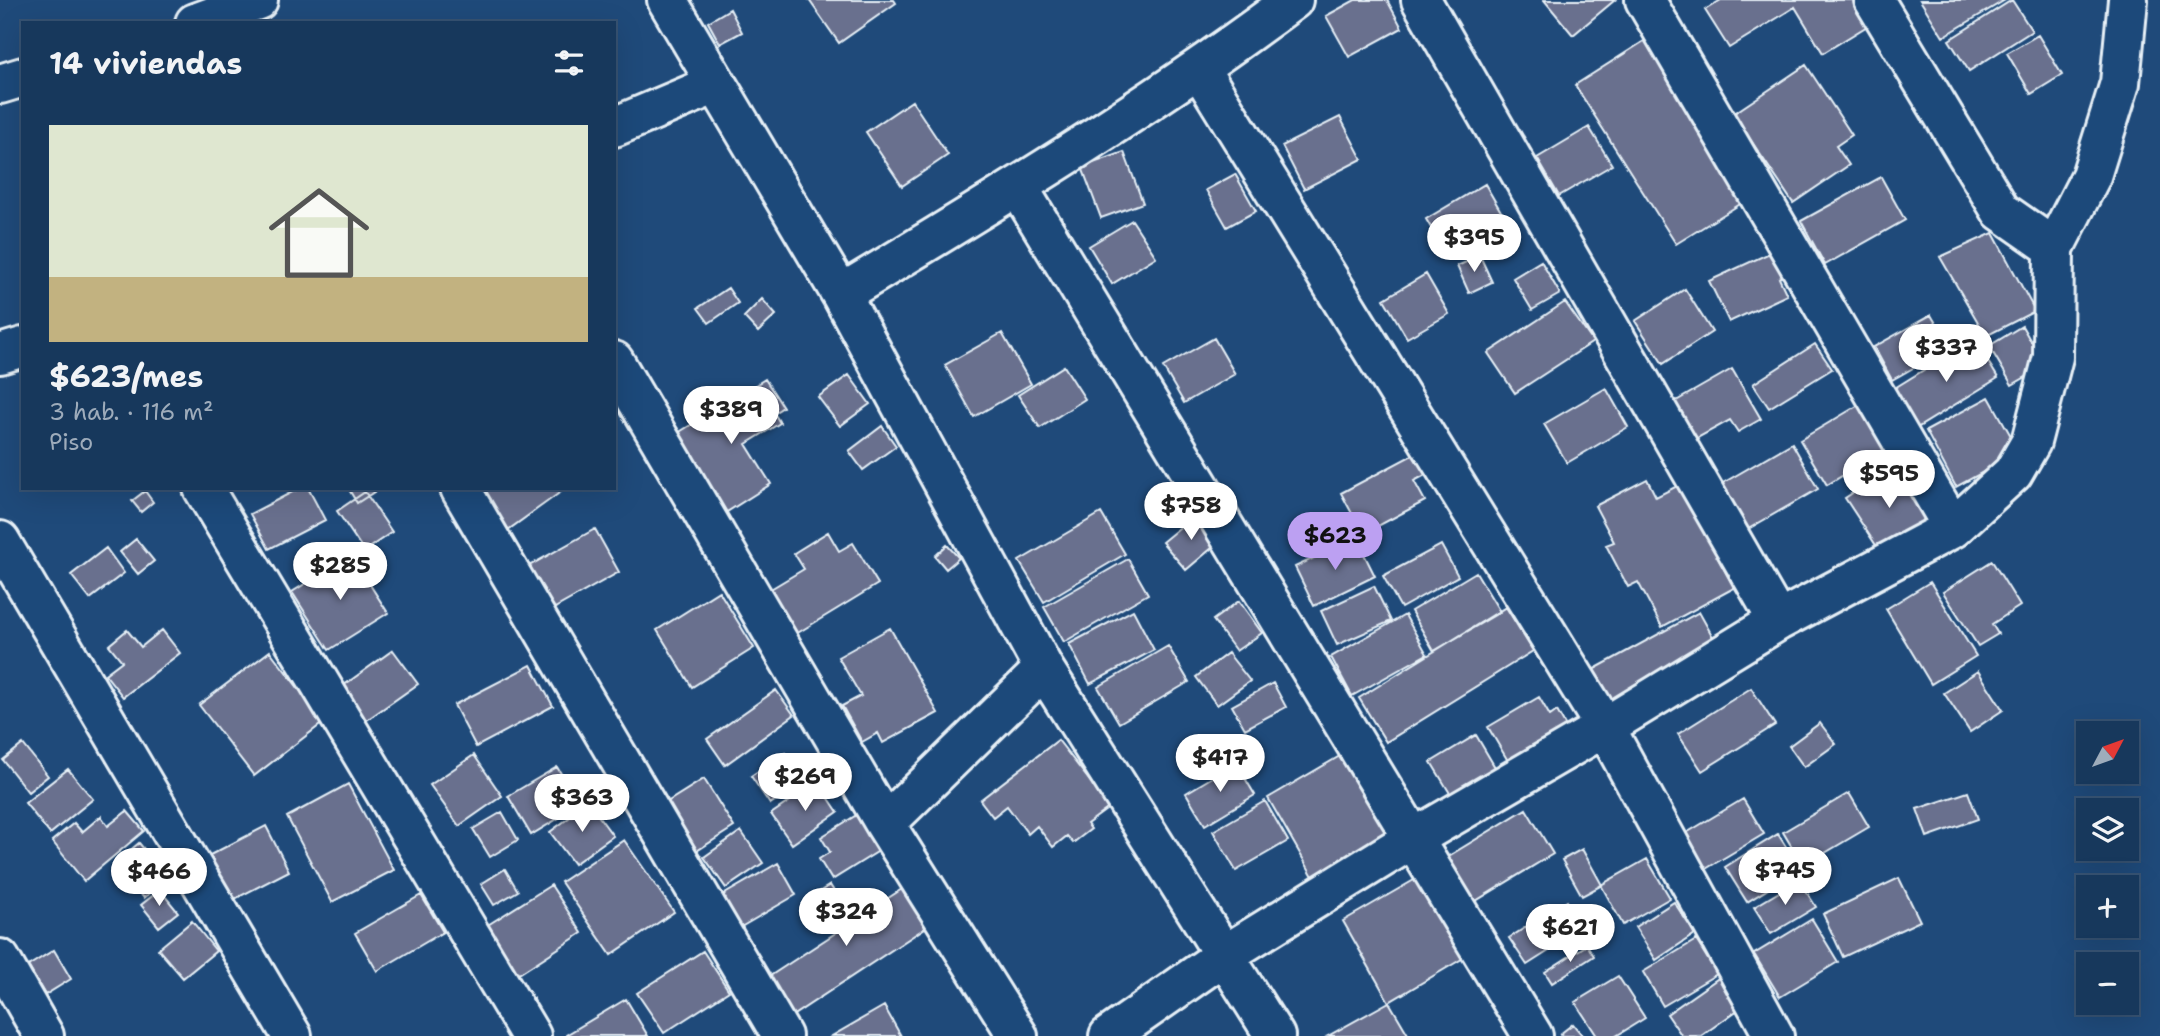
<!DOCTYPE html>
<html lang="es">
<head>
<meta charset="utf-8">
<style>
  :root { --surface:#17385c; --page:#203f62; --text:#f1f3f6; --muted:#9eacbb; --line:#365272; --accent:#bca0f2 }
  body { margin:0; font-family:"Shantell Sans",sans-serif; background:var(--page); color:var(--text); height:100vh; display:flex; flex-direction:column; font-size:26px; white-space:nowrap }
  * { box-sizing:border-box; margin:0 }
  p { font-size:23px; color:var(--muted) }
  .icon { flex:none; width:38px; height:38px; fill:none; stroke:currentColor; stroke-width:2; stroke-linecap:round; stroke-linejoin:round }
  .map { position:relative; flex:1; overflow:hidden }
  .drawer { position:absolute; left:21px; top:21px; width:595px; height:469px; display:flex; flex-direction:column; background:var(--surface); border-radius:0px; box-shadow:0 7px 28px #0002,0 0 0 2px var(--line) }
  .drawer>* { flex:none }
  .needle { width:46px; rotate:49deg }
  .fabs { position:absolute; left:2076px; top:721px; display:grid; gap:14px }
  .fabs a { display:grid; place-items:center; width:63px; height:63px; border-radius:0px; background:var(--surface); box-shadow:0 7px 28px #0002,0 0 0 2px var(--line); font-size:35px }
  .price { position:absolute; translate:-50% -60px; padding:0 16px; border-radius:24px; background:#fff; color:#222; font-size:23px; line-height:46px; filter:drop-shadow(0 2px 4px #0008) }
  .price::after { content:''; position:absolute; left:50%; top:42px; width:21px; height:16px; margin-left:-10px; background:inherit; clip-path:polygon(0 0,100% 0,50% 100%) }
  .price.selected { background:var(--accent); color:#111 }
  ul { padding:0; list-style:none }
  li { display:grid; align-content:center; gap:14px; height:371px; padding:0 28px }
  li+li { border-top:2px solid var(--line) }
  li span { display:grid; place-items:center; height:217px; border-radius:0px; color:#555 }
  li>.icon { margin-inline-start:auto }
  span .icon { width:126px; height:126px; fill:#fffc; stroke-width:1 }
  li b { font-size:30px }
  h2 { display:flex; justify-content:space-between; align-items:center; height:84px; padding:0 28px; font-size:30px }
  .map>svg:first-child { display:block }
  .building { fill:#69708e; stroke:#e8f1f8; stroke-width:2 }
  .lines { fill:none; stroke-linecap:round; stroke-linejoin:round }
  .minor-casing { stroke:#e8f1f8; stroke-width:44 }
  .minor { stroke:#1f4a7a; stroke-width:38 }
</style>
</head>
<body>
<div class="map">
<svg width="2160" height="1036" viewBox="0 0 2160 1036">
  <rect width="100%" height="100%" fill="#1f4a7a"/>
  <filter id="ink" filterUnits="userSpaceOnUse"><feTurbulence type="fractalNoise" baseFrequency=".0143" numOctaves="2"/><feDisplacementMap in="SourceGraphic" scale="14" xChannelSelector="R" yChannelSelector="G"/><feConvolveMatrix kernelMatrix="1 2 1 2 8 2 1 2 1" color-interpolation-filters="sRGB"/></filter>
  <g filter="url(#ink)">
    <!-- building -->
    <path class="building" d="M 809,0 L 894,0 L 896,3 L 839,43 Z
      M 1355,0 L 1387,0 L 1402,28 L 1349,57 L 1326,16 Z
      M 1544,0 L 1615,0 L 1573,35 Z
      M 1721,0 L 1872,0 L 1882,17 L 1823,53 L 1795,7 L 1729,48 L 1705,10 Z
      M 1920,0 L 2005,0 L 1943,37 Z
      M 2012,0 L 2032,31 L 1969,71 L 1949,40 Z
      M 730,9 L 742,32 L 720,44 L 708,22 Z
      M 2038,35 L 2062,75 L 2031,94 L 2007,53 Z
      M 1649,38 L 1750,198 L 1676,244 L 1575,85 Z
      M 1806,65 L 1852,135 L 1836,146 L 1849,165 L 1793,203 L 1733,114 Z
      M 912,101 L 948,155 L 902,186 L 866,132 Z
      M 1340,117 L 1362,159 L 1304,189 L 1282,146 Z
      M 1589,127 L 1612,165 L 1559,196 L 1537,158 Z
      M 1124,152 L 1143,203 L 1101,218 L 1082,167 Z
      M 1235,174 L 1256,211 L 1227,227 L 1206,190 Z
      M 1881,177 L 1905,220 L 1825,265 L 1801,221 Z
      M 1485,184 L 1507,222 L 1447,256 L 1426,219 Z
      M 1132,220 L 1156,257 L 1112,284 L 1089,246 Z
      M 1993,233 L 2035,311 L 1986,336 L 1940,257 Z
      M 1774,251 L 1786,275 L 1779,278 L 1787,295 L 1729,322 L 1709,281 Z
      M 1480,256 L 1492,282 L 1469,293 L 1457,266 Z
      M 1541,261 L 1560,294 L 1532,310 L 1513,278 Z
      M 1426,274 L 1449,314 L 1407,338 L 1384,299 Z
      M 728,288 L 738,303 L 709,323 L 698,308 Z
      M 1685,289 L 1712,332 L 1663,364 L 1635,321 Z
      M 762,299 L 776,315 L 758,332 L 744,317 Z
      M 1565,302 L 1593,342 L 1515,393 L 1488,353 Z
      M 1931,315 L 1950,347 L 1892,380 L 1874,347 Z
      M 2022,326 L 2045,366 L 2012,385 L 1989,346 Z
      M 1002,333 L 1031,384 L 974,417 L 945,365 Z
      M 1214,338 L 1235,374 L 1184,403 L 1163,367 Z
      M 1974,339 L 1998,378 L 1917,428 L 1893,389 Z
      M 1815,344 L 1832,369 L 1769,408 L 1753,384 Z
      M 1064,366 L 1085,399 L 1040,428 L 1018,395 Z
      M 1732,369 L 1761,419 L 1738,432 L 1730,420 L 1692,441 L 1671,404 Z
      M 849,375 L 870,404 L 840,426 L 818,397 Z
      M 765,379 L 783,407 L 774,413 L 780,423 L 746,444 L 771,484 L 722,515 L 673,436 Z
      M 1606,388 L 1628,427 L 1567,463 L 1544,424 Z
      M 1989,397 L 2020,452 L 1956,487 L 1926,431 Z
      M 1867,400 L 1894,444 L 1827,485 L 1800,440 Z
      M 882,426 L 896,446 L 863,470 L 849,451 Z
      M 1792,443 L 1818,489 L 1743,532 L 1716,487 Z
      M 1418,452 L 1429,473 L 1414,481 L 1425,501 L 1363,534 L 1341,493 Z
      M 1895,465 L 1933,523 L 1883,556 L 1845,498 Z
      M 1647,479 L 1656,497 L 1679,485 L 1734,588 L 1662,627 L 1638,582 L 1628,587 L 1606,545 L 1614,542 L 1595,506 Z
      M 300,488 L 308,488 L 325,520 L 269,549 L 250,514 Z
      M 348,488 L 380,488 L 357,503 Z
      M 478,488 L 564,488 L 565,489 L 508,530 Z
      M 145,491 L 153,502 L 141,512 L 132,501 Z
      M 365,492 L 392,532 L 364,551 L 337,511 Z
      M 1101,513 L 1125,554 L 1044,602 L 1019,561 Z
      M 1196,514 L 1219,542 L 1186,570 L 1162,542 Z
      M 595,529 L 619,572 L 546,613 L 522,570 Z
      M 828,532 L 839,551 L 853,543 L 878,584 L 796,634 L 769,590 L 804,569 L 794,553 Z
      M 1356,538 L 1375,576 L 1314,606 L 1295,567 Z
      M 136,539 L 154,561 L 138,574 L 120,552 Z
      M 947,545 L 959,558 L 946,569 L 935,556 Z
      M 1441,545 L 1458,576 L 1401,608 L 1383,576 Z
      M 106,548 L 124,573 L 90,599 L 71,575 Z
      M 351,555 L 388,613 L 329,650 L 292,592 Z
      M 1128,559 L 1148,594 L 1064,642 L 1044,607 Z
      M 1992,561 L 2020,606 L 1992,624 L 1998,634 L 1978,646 L 1943,592 Z
      M 1476,572 L 1500,612 L 1434,651 L 1411,611 Z
      M 1930,582 L 1976,656 L 1931,684 L 1886,609 Z
      M 1374,586 L 1391,621 L 1337,645 L 1321,611 Z
      M 719,591 L 754,648 L 692,687 L 657,630 Z
      M 1239,601 L 1262,633 L 1236,651 L 1213,620 Z
      M 1506,607 L 1533,651 L 1386,742 L 1359,698 Z
      M 1133,610 L 1154,650 L 1090,684 L 1069,644 Z
      M 1699,612 L 1722,653 L 1612,713 L 1589,672 Z
      M 1405,615 L 1427,654 L 1352,696 L 1331,657 Z
      M 890,628 L 938,713 L 883,743 L 878,733 L 862,742 L 842,706 L 861,696 L 838,657 Z
      M 127,630 L 141,647 L 162,630 L 180,653 L 123,697 L 105,674 L 122,661 L 109,645 Z
      M 1168,646 L 1189,682 L 1119,723 L 1098,687 Z
      M 393,650 L 418,684 L 364,722 L 340,688 Z
      M 270,651 L 324,722 L 254,776 L 199,705 Z
      M 1228,653 L 1250,681 L 1217,705 L 1196,677 Z
      M 531,665 L 553,706 L 476,747 L 454,705 Z
      M 1978,671 L 2003,710 L 1970,732 L 1944,693 Z
      M 1273,683 L 1286,707 L 1245,729 L 1232,706 Z
      M 1751,688 L 1775,725 L 1702,771 L 1678,734 Z
      M 776,690 L 794,715 L 725,765 L 707,739 Z
      M 1539,697 L 1550,716 L 1557,711 L 1569,732 L 1511,766 L 1488,727 Z
      M 1820,723 L 1836,744 L 1804,767 L 1789,746 Z
      M 1476,735 L 1496,769 L 1451,795 L 1431,762 Z
      M 1058,740 L 1110,807 L 1087,824 L 1091,829 L 1073,843 L 1067,836 L 1053,847 L 1037,826 L 1028,834 L 1007,806 L 993,817 L 980,800 Z
      M 23,744 L 48,776 L 28,792 L 3,760 Z
      M 785,753 L 804,781 L 770,804 L 751,776 Z
      M 1345,753 L 1395,840 L 1318,885 L 1268,798 Z
      M 474,755 L 502,796 L 459,826 L 430,785 Z
      M 1236,763 L 1255,795 L 1205,825 L 1186,793 Z
      M 557,767 L 580,805 L 531,835 L 508,796 Z
      M 68,769 L 93,799 L 50,834 L 25,803 Z
      M 704,779 L 734,827 L 695,852 L 664,804 Z
      M 818,782 L 838,812 L 792,844 L 771,814 Z
      M 348,784 L 394,870 L 332,902 L 287,817 Z
      M 1968,792 L 1978,819 L 1927,837 L 1917,809 Z
      M 1849,793 L 1869,827 L 1803,866 L 1783,832 Z
      M 1743,799 L 1764,834 L 1699,873 L 1678,838 Z
      M 1265,801 L 1288,841 L 1236,871 L 1213,831 Z
      M 589,803 L 613,836 L 574,864 L 550,832 Z
      M 868,808 L 890,844 L 832,880 L 819,859 L 830,852 L 821,837 Z
      M 1526,809 L 1553,854 L 1474,902 L 1447,857 Z
      M 127,811 L 144,831 L 84,881 L 52,841 L 74,823 L 82,832 L 101,816 L 108,826 Z
      M 502,812 L 518,840 L 490,857 L 473,829 Z
      M 266,826 L 289,871 L 231,901 L 208,856 Z
      M 741,831 L 763,863 L 726,888 L 704,857 Z
      M 1778,834 L 1800,869 L 1747,902 L 1725,867 Z
      M 624,840 L 674,912 L 611,955 L 561,882 Z
      M 139,843 L 168,878 L 144,898 L 115,863 Z
      M 1582,849 L 1602,885 L 1582,896 L 1562,860 Z
      M 1647,859 L 1670,898 L 1623,925 L 1601,885 Z
      M 778,863 L 796,895 L 741,927 L 723,895 Z
      M 505,869 L 518,891 L 494,905 L 481,884 Z
      M 1421,876 L 1467,956 L 1389,1002 L 1343,921 Z
      M 1899,878 L 1920,921 L 1843,957 L 1823,914 Z
      M 1799,880 L 1816,907 L 1771,934 L 1754,907 Z
      M 551,885 L 582,933 L 514,977 L 483,928 Z
      M 830,885 L 853,921 L 905,887 L 931,924 L 789,1018 L 764,980 L 837,932 L 814,895 Z
      M 160,890 L 178,912 L 159,927 L 141,905 Z
      M 421,895 L 443,932 L 377,971 L 355,933 Z
      M 1567,901 L 1585,928 L 1527,965 L 1509,938 Z
      M 1674,902 L 1695,934 L 1656,960 L 1635,927 Z
      M 1812,919 L 1838,962 L 1780,997 L 1754,954 Z
      M 192,921 L 216,951 L 183,978 L 158,949 Z
      M 1696,940 L 1717,974 L 1663,1006 L 1643,972 Z
      M 1587,945 L 1594,956 L 1552,983 L 1545,972 Z
      M 54,950 L 71,979 L 45,995 L 28,966 Z
      M 703,951 L 729,991 L 664,1033 L 637,993 Z
      M 1618,976 L 1645,1018 L 1616,1036 L 1597,1036 L 1575,1002 Z
      M 1720,977 L 1742,1007 L 1701,1036 L 1682,1036 L 1667,1014 Z
      M 626,999 L 648,1036 L 566,1036 L 566,1035 Z
      M 1389,1002 L 1409,1036 L 1328,1036 Z
      M 884,1006 L 901,1036 L 832,1036 Z
      M 1573,1024 L 1583,1036 L 1562,1036 L 1560,1034 Z"/>
    <g class="lines">
      <defs>
        <path id="minor" d="M 667,0 L 841,294 L 1044,669 L 1275,1036
          M 1421,0 L 1778,621
          M 1645,0 L 1953,528
          M 1874,0 L 2001,211 L 2054,248
          M 195,23 L 258,0
          M 1200,70 L 1605,727 L 1774,1036
          M 0,84 L 23,77
          M 614,127 L 716,84
          M 1018,187 L 1533,1036
          M 841,294 C 995,201 1149,108 1293,0
          M 0,354 L 23,347
          M 614,361 L 885,824 L 1018,1036
          M 203,488 L 531,1036
          M 460,488 L 782,1036
          M 0,541 L 292,1036
          M 885,824 L 1044,669
          M 0,959 L 44,1036
          M 1109,1036 L 1226,954 L 1414,838 L 1605,727 L 1778,621 L 1953,528 L 2013,473 L 2031,442 L 2053,357 L 2054,248 L 2091,176 L 2120,83 L 2128,0"/>
      </defs>
      <!-- minor casing -->
      <use href="#minor" class="minor-casing"/>
      <!-- minor -->
      <use href="#minor" class="minor"/>
    </g>
  </g>
</svg>
<div class="fabs">
<a><svg class="needle" viewBox="-14 -14 28 28"><path d="M0-13l5 13h-10z" fill="#e53935"/><path d="M0 13l5-13h-10z" fill="#9eacbb"/></svg></a>
<a><svg class="icon" aria-label="layers" viewBox="0 0 24 24"><path d="M12 4l9 5-9 5-9-5zM3 14l9 5 9-5"/></svg></a>
<a>+</a>
<a>−</a>
</div>
<b class="price" style="left:1474px;top:274px">$395</b>
<b class="price" style="left:1946px;top:384px">$337</b>
<b class="price" style="left:731px;top:446px">$389</b>
<b class="price" style="left:1889px;top:510px">$595</b>
<b class="price" style="left:1191px;top:542px">$758</b>
<b class="price selected" style="left:1335px;top:572px">$623</b>
<b class="price" style="left:340px;top:602px">$285</b>
<b class="price" style="left:1220px;top:794px">$417</b>
<b class="price" style="left:805px;top:813px">$269</b>
<b class="price" style="left:582px;top:834px">$363</b>
<b class="price" style="left:1785px;top:907px">$745</b>
<b class="price" style="left:159px;top:908px">$466</b>
<b class="price" style="left:846px;top:948px">$324</b>
<b class="price" style="left:1570px;top:964px">$621</b>
<section class="drawer">
<h2>14 viviendas<svg class="icon" aria-label="filters" viewBox="0 0 24 24"><path d="M4 7h16M4 17h16"/><circle cx="9" cy="7" r="2"/><circle cx="15" cy="17" r="2"/></svg></h2>
<ul>
<li><span style="background:linear-gradient(#dfe7d0 70%,#c2b280 0)"><svg class="icon" aria-label="home" viewBox="0 0 24 24"><path d="M3 11l9-7 9 7M6 9v11h12V9"/></svg></span><div><b>$623/mes</b><p>3 hab. · 116 m²</p><p>Piso</p></div></li>
</ul>
</section>
</div>
</body>
</html>
